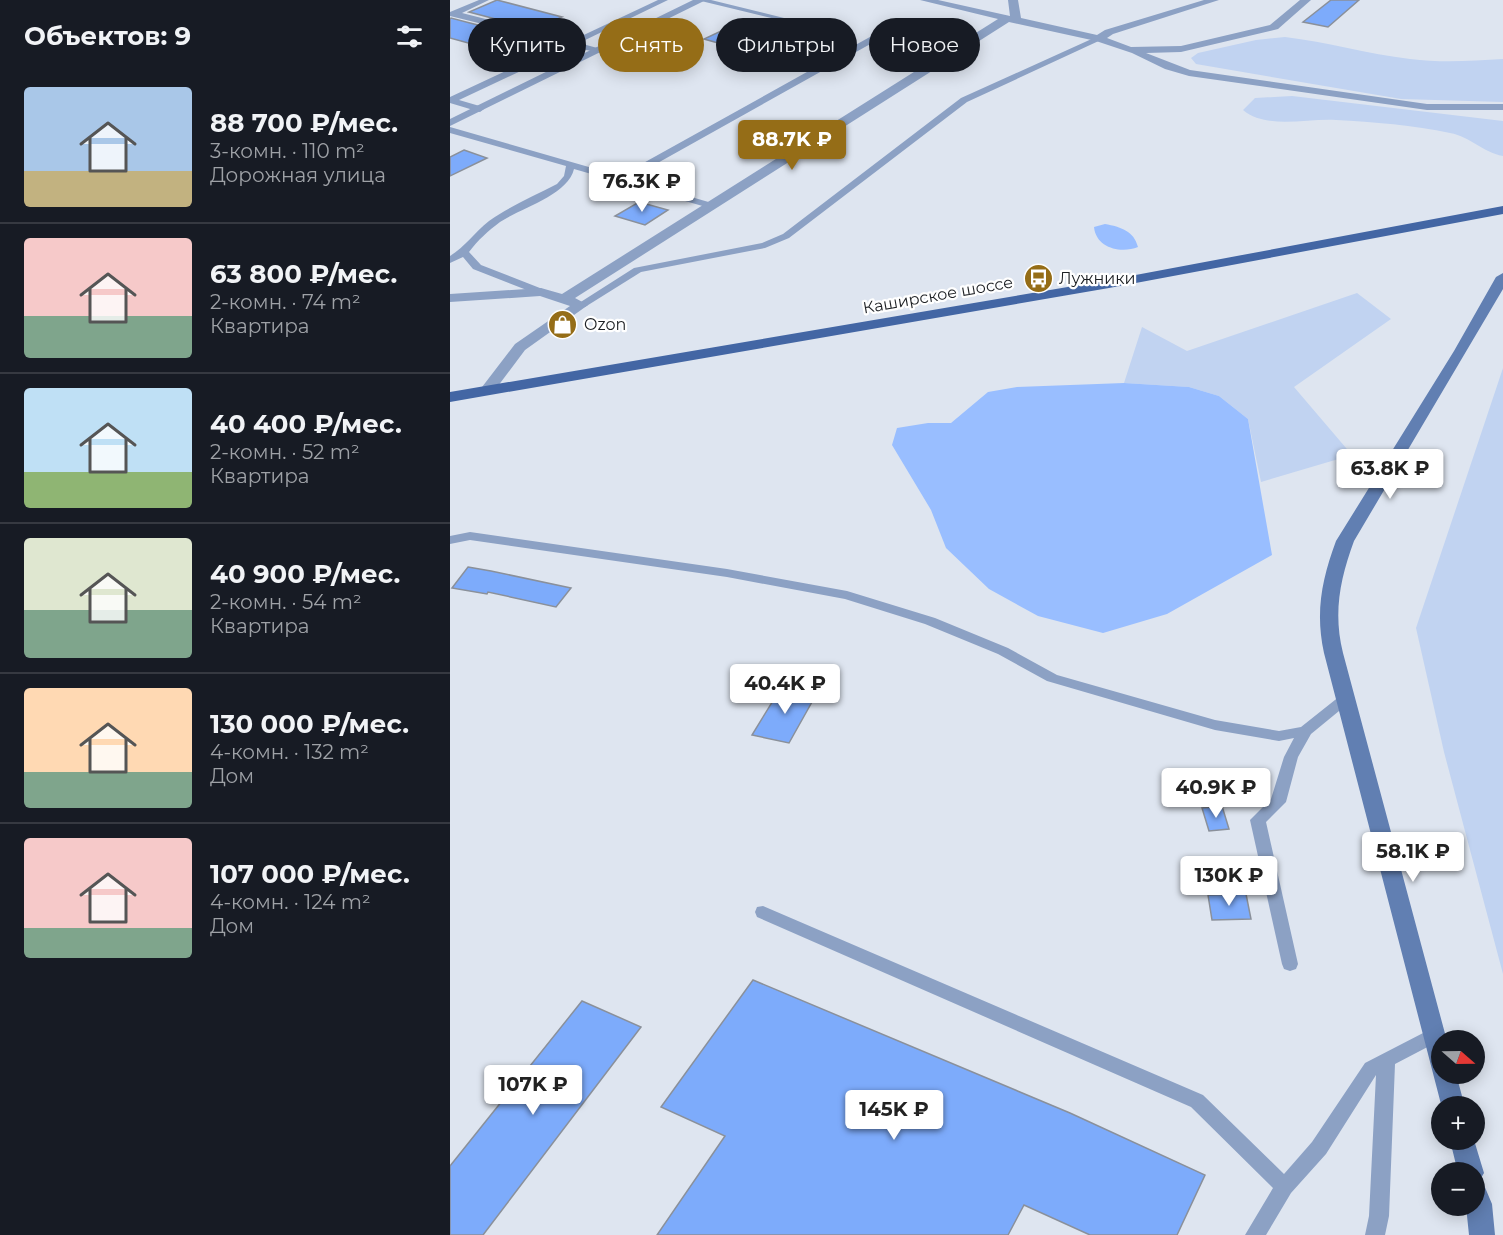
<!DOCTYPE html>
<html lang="ru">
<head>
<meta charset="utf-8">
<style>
  :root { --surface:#171b24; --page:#242831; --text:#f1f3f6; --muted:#9ea1a6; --line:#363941; --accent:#956d17 }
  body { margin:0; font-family:Montserrat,sans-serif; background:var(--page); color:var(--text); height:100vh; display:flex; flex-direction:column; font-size:22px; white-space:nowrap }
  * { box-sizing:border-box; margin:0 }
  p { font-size:20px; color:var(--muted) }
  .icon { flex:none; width:33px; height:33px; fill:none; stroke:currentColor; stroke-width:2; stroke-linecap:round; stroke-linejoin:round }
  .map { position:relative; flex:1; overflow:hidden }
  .details { display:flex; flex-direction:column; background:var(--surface); width:450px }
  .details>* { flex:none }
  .hud { position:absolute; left:18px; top:18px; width:570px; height:54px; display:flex; gap:12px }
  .needle { width:39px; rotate:110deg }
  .tools { position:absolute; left:981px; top:1030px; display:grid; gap:12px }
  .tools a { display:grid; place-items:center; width:54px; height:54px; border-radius:50%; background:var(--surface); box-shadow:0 3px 15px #0003; font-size:30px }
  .price { position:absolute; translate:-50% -51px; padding:0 14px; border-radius:6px; background:#fff; color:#222; font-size:20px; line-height:39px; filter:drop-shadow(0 2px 3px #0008) }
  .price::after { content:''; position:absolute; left:50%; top:36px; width:18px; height:14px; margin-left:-9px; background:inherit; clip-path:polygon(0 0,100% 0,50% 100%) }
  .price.selected { background:var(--accent); color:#fff }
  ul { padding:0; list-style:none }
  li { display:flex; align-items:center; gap:18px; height:150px; padding:0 24px }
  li+li { border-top:2px solid var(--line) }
  li span { display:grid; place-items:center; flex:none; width:168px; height:120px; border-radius:6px; color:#555 }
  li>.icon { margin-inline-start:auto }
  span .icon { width:72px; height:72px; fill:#fffc; stroke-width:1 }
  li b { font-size:26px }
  h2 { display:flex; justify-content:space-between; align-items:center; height:72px; padding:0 24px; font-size:26px }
  .tag { padding:0 21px; border-radius:27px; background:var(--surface); box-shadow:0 3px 15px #0003; font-size:21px; line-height:54px }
  .tag.selected { background:var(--accent); color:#fff }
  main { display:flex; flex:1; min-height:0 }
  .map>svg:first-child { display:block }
  .green { fill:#c1d3f1 }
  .water { fill:#99beff }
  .building { fill:#7dabfb; stroke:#8a909a; stroke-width:1.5 }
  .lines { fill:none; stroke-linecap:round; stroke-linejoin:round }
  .lane { fill:#8ca1c4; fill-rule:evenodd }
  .street { fill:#8ca1c4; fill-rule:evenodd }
  .secondary { fill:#617fb2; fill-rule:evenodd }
  .primary { fill:#4366a4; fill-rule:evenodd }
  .labels { text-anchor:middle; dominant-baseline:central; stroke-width:4.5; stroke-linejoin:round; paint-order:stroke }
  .far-poi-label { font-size:16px; fill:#1c1f23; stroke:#fff; text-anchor:start }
  .far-street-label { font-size:16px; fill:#1c1f23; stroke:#fff }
</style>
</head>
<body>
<main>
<section class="details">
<h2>Объектов: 9<svg class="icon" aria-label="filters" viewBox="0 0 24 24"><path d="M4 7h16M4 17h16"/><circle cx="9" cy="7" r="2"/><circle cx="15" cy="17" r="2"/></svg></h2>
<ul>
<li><span style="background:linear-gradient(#a9c7e8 70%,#c2b280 0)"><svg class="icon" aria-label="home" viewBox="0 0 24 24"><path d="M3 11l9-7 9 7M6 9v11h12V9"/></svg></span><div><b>88 700 ₽/мес.</b><p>3-комн. · 110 m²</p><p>Дорожная улица</p></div></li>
<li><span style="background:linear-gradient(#f6c9c9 65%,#7fa58c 0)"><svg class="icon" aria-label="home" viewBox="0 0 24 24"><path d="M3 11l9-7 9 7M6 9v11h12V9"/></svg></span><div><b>63 800 ₽/мес.</b><p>2-комн. · 74 m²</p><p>Квартира</p></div></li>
<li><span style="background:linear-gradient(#bfe0f5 70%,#8fb573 0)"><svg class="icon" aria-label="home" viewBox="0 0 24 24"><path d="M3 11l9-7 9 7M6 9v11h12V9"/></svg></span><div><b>40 400 ₽/мес.</b><p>2-комн. · 52 m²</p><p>Квартира</p></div></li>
<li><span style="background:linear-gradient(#dfe7d0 60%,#7fa58c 0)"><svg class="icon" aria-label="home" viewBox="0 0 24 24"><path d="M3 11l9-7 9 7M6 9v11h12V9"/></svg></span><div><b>40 900 ₽/мес.</b><p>2-комн. · 54 m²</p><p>Квартира</p></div></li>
<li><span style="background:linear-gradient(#ffd9b3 70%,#7fa58c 0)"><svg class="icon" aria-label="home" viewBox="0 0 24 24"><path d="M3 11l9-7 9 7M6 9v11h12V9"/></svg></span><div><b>130 000 ₽/мес.</b><p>4-комн. · 132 m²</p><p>Дом</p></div></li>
<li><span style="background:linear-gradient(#f6c9c9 75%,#7fa58c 0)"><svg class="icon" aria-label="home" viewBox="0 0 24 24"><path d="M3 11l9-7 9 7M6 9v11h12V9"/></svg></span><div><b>107 000 ₽/мес.</b><p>4-комн. · 124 m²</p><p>Дом</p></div></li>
</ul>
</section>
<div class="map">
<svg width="1053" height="1235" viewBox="0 0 1053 1235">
  <rect width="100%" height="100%" fill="#dee5f0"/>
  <!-- green -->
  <path class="green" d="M 835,37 C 877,42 918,54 960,59 C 991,63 1022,61 1053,59 L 1053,102 L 951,99 L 746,64 L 741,58 L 748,53 L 806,40 Z
    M 842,96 L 1053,121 L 1053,156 C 1032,152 1021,137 1000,133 C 964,125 923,122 886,120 C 857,118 817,130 793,110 L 805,98 Z
    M 907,293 L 941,319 L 844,387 L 902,455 L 811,482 L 798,419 L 769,396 L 739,387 L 674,383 L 692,327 L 737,351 Z
    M 1053,368 L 1053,974 L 994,752 L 966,628 Z"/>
  <!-- water -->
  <path class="water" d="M 655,224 C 671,227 684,231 688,247 C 671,254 646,248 644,227 Z
    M 674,383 L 739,387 L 769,396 L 798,419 L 822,555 L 717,614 L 653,633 L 588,616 L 539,589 L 496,548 L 481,510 L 442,445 L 447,428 L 478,423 L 501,423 L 538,392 L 567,387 Z"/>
  <!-- building -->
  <path class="building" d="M 47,0 L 112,17 L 84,29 L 19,12 Z
    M 881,0 L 909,0 L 878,27 L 853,22 Z
    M 0,19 L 1,18 L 70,36 L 40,49 L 0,38 Z
    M 319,20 L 373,32 L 321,58 L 254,39 L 290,22 L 306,27 Z
    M 14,150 L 37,158 L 0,176 L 0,157 Z
    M 189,202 L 218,210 L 195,225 L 165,216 Z
    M 18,567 L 41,571 L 121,588 L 106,607 L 38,592 L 37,594 L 2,588 Z
    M 332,686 L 367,693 L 339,743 L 302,735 Z
    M 772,806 L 779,829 L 759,831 L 752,808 Z
    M 796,894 L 801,919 L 762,920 L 758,895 Z
    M 303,980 L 620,1113 L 755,1175 L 727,1235 L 640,1235 L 574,1205 L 558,1235 L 207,1235 L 275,1136 L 211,1107 Z
    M 132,1001 L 191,1027 L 33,1235 L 0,1235 L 0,1166 Z"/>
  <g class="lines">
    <!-- lane -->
    <path class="lane" d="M 29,0 L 39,0 L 12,13 L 121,41 L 208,0 L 218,0 L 129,43 L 151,49 L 151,53 L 122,47 L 9,100 L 33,107 L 34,109 L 30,112 L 0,103 L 0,97 L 114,44 L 0,16 L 0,12 Z
      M 247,0 L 261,0 L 358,24 L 354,26 Z
      M 445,23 L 523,41 L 519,43 L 449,28 L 179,179 L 262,203 L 262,207 L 256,207 L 124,169 C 118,195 71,208 50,222 C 38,231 28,240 19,252 L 31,265 L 95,290 L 95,294 L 87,294 L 23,269 L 13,257 L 0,263 L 0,256 C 15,247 25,232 39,221 C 60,206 84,196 107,184 L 114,176 L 116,166 L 0,133 L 0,127 L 170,176 Z
      M 646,37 L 653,39 L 517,102 L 339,238 L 315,248 L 191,272 L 135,307 L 131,308 L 126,305 L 184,268 L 312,243 L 333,234 L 511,98 Z
      M 20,532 L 277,569 L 397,591 L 485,618 L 558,648 L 607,675 L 765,720 L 829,731 L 851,727 L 890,696 L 900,696 L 902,699 L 900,702 L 861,734 L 848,757 L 836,802 L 816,822 L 848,964 L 846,969 L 840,971 L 834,969 L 832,964 L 800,820 L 821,799 L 834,757 L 844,738 L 829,741 L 765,730 L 597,681 L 548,654 L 475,624 L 395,599 L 277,577 L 20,540 L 0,544 L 0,536 Z
      M 313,906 L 753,1095 L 834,1174 L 862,1142 L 915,1063 L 977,1031 L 983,1029 L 989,1031 L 992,1036 L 989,1041 L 945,1064 L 939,1216 L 935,1235 L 915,1235 L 919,1216 L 926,1075 L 876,1154 L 841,1193 L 816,1235 L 795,1235 L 823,1188 L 741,1107 L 307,917 L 305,912 L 307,907 Z"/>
    <!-- street -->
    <path class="street" d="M 243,0 L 256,0 L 0,126 L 0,119 Z
      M 470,0 L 488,0 L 560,16 L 558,0 L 568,0 L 571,18 L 647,35 L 655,30 L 754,0 L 769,0 L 663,34 L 657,38 L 681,47 L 731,46 L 820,25 L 850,0 L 861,0 L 828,29 L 731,52 L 696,53 L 740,70 L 977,104 L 1053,104 L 1053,110 L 977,110 L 739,76 L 715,69 L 682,53 L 646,41 L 559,22 L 125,298 L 138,305 L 75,350 L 42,394 L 32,394 L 29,391 L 65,344 L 120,306 L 90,296 L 0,302 L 0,294 L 91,288 L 112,294 L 548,19 Z"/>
    <!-- secondary -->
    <path class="secondary" d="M 1053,273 L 1053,289 L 904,541 C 890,579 883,613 893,653 L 997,1041 L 992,1041 L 992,1074 L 1006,1074 L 1015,1107 L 992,1108 L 874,653 C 865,612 872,579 886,541 L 1004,351 L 1046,277 Z
      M 1000,1140 L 1024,1140 L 1034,1173 L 1031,1178 L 1042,1204 L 1045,1235 L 1019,1235 L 1016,1206 L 1024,1206 L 1024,1173 L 1008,1173 Z"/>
    <!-- primary -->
    <path class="primary" d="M 1053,206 L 1053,214 L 659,288 L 0,402 L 0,392 L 659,280 Z"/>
  </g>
  <!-- icons -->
  <defs>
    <symbol id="bus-disc" viewBox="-11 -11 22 22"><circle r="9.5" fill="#956d17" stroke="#fff"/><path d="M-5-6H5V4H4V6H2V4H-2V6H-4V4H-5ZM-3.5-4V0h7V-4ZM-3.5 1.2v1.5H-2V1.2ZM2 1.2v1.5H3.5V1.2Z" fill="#fff"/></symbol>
    <symbol id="shop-disc" viewBox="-11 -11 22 22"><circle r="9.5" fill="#956d17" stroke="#fff"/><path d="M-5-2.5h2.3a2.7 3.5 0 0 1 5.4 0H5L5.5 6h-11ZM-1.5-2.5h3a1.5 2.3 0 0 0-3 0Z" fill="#fff"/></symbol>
  </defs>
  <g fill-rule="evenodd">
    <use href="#bus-disc" x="572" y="262" width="33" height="33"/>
    <use href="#shop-disc" x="96" y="308" width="33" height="33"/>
  </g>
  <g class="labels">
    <!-- far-poi labels -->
    <g class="far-poi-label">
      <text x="609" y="278">Лужники</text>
      <text x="134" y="324">Ozon</text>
    </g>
    <!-- far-street labels -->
    <g class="far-street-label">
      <text transform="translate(488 295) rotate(-10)">Каширское шоссе</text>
    </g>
  </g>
</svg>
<div class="tools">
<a><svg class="needle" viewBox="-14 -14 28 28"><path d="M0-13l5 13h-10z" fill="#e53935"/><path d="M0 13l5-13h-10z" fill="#9ea1a6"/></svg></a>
<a>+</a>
<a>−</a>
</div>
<b class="price selected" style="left:342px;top:171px">88.7K ₽</b>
<b class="price" style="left:192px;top:213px">76.3K ₽</b>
<b class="price" style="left:940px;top:500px">63.8K ₽</b>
<b class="price" style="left:335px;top:715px">40.4K ₽</b>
<b class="price" style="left:766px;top:819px">40.9K ₽</b>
<b class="price" style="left:963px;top:883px">58.1K ₽</b>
<b class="price" style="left:779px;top:907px">130K ₽</b>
<b class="price" style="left:83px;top:1116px">107K ₽</b>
<b class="price" style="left:444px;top:1141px">145K ₽</b>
<div class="hud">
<a class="tag">Купить</a>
<a class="tag selected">Снять</a>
<a class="tag">Фильтры</a>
<a class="tag">Новое</a>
</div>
</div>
</main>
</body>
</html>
